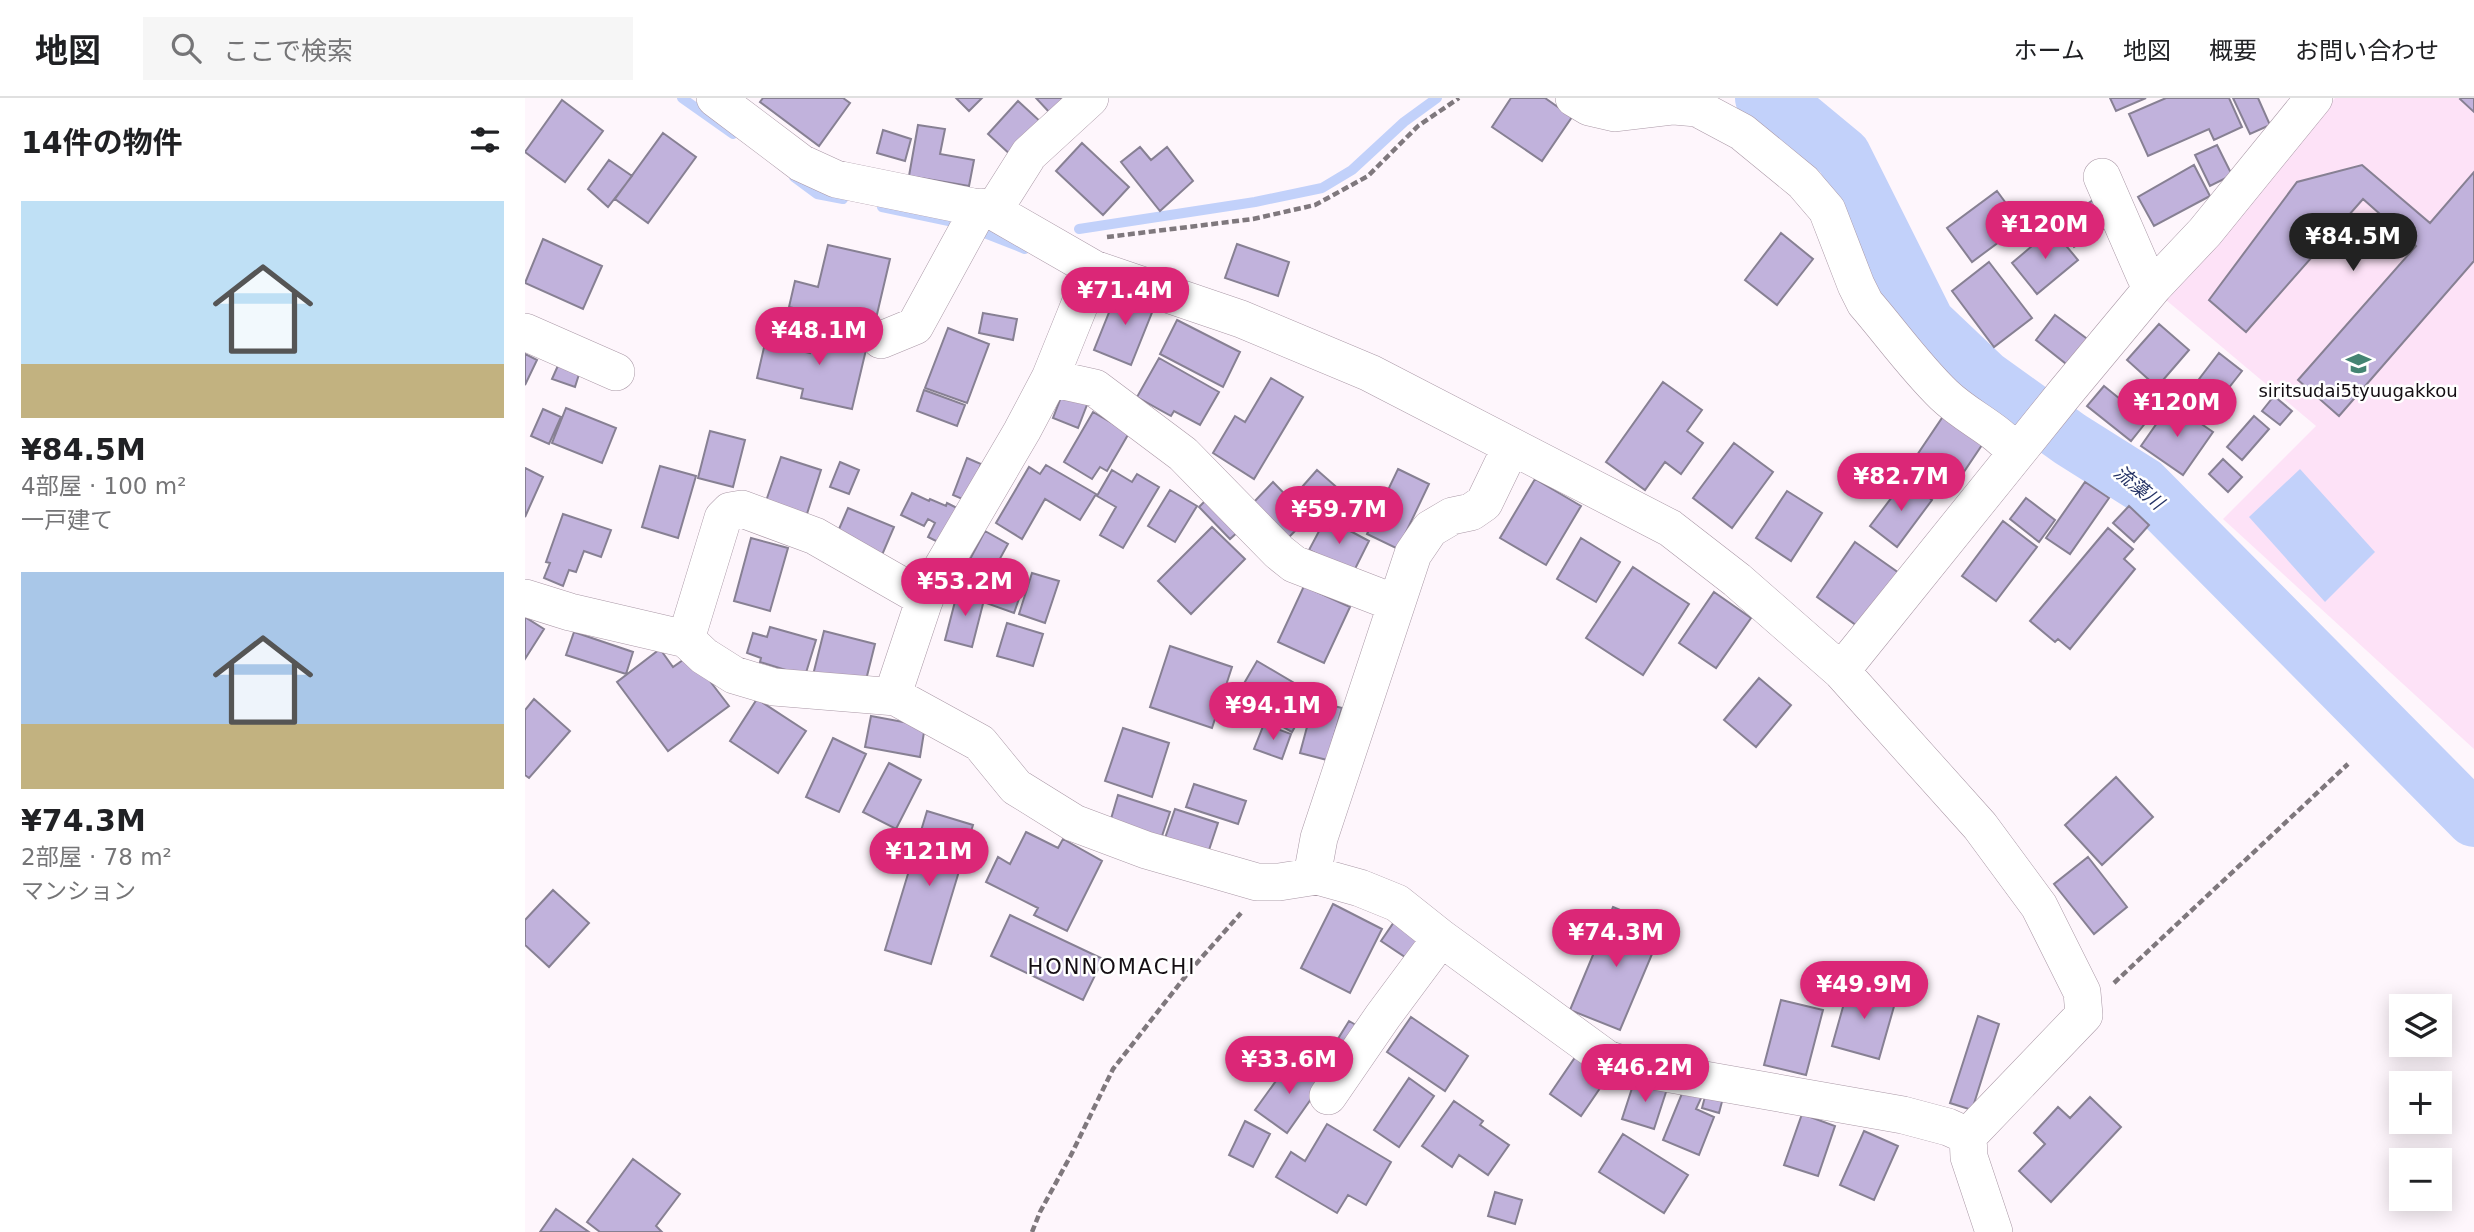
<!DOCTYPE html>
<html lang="ja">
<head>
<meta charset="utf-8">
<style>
  :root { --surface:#fff; --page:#f6f6f6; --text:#202124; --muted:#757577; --line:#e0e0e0; --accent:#db2777 }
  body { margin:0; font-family:"DejaVu Sans","Noto Sans JP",sans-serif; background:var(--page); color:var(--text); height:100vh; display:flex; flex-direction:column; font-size:26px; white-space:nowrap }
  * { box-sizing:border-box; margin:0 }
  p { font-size:23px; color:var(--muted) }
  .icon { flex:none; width:38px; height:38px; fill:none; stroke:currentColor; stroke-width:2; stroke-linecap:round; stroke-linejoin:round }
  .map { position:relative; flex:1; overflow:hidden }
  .side { display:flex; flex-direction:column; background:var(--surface); width:525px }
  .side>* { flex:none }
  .controls { position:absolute; left:1864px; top:896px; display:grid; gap:14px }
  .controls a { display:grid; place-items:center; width:63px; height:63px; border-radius:0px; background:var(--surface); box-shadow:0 4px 18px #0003; font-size:35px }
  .price { position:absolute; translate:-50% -60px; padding:0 16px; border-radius:24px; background:var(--accent); color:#fff; font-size:23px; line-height:46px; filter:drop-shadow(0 2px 4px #0008) }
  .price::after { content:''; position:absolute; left:50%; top:42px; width:21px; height:16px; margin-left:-10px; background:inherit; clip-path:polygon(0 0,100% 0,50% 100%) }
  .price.current { background:#222; color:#fff }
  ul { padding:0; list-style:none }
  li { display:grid; align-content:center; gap:14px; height:371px; padding:0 21px }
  li span { display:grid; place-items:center; height:217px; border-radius:0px; color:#555 }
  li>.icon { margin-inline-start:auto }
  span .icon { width:126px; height:126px; fill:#fffc; stroke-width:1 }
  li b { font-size:30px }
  h2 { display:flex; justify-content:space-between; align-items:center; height:84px; padding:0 21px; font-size:30px }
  header { display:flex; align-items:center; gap:42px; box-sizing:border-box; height:98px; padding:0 35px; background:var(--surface); border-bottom:2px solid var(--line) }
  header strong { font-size:33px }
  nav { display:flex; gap:38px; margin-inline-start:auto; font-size:24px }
  .search { width:490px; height:63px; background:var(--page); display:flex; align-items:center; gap:18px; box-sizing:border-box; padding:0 24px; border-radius:0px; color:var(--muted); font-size:26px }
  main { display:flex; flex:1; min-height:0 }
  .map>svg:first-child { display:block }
  .built { fill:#fde2f7 }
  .water { fill:#c2d1fa }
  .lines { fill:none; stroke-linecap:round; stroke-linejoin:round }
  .stream { stroke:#c2d1fa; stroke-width:10 }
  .river { stroke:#c2d1fa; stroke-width:56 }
  .building { fill:#c1b2dc; stroke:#878093; stroke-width:2 }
  .street-casing { stroke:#aa98a6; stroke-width:38 }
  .path { stroke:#7f787d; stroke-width:4.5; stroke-dasharray:7 3.5; stroke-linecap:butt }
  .street { stroke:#fff; stroke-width:37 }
  .labels { text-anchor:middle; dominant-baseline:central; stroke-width:5; stroke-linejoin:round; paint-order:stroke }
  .poi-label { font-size:18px; fill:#140e13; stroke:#fff }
  .water-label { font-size:19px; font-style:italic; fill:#253366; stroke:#fff }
  .quarter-label { font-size:21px; letter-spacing:2px; fill:#140e13; stroke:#fff }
</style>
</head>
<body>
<header>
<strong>地図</strong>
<div class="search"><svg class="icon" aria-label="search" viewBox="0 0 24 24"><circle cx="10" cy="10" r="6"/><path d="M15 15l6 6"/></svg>ここで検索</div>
<nav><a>ホーム</a><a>地図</a><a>概要</a><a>お問い合わせ</a></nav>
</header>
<main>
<section class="side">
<h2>14件の物件<svg class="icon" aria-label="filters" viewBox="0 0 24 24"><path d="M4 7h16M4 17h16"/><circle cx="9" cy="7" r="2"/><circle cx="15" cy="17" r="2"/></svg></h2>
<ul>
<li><span style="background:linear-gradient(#bfe0f5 75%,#c2b280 0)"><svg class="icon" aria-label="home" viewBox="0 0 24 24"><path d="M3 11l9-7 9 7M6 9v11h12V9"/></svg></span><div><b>¥84.5M</b><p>4部屋 · 100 m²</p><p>一戸建て</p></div></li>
<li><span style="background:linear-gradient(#a9c7e8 70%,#c2b280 0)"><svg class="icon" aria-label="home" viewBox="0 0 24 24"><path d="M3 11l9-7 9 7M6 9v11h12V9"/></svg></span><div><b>¥74.3M</b><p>2部屋 · 78 m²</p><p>マンション</p></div></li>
</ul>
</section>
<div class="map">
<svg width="1949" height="1134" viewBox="0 0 1949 1134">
  <rect width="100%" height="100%" fill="#fef6fc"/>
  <!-- built -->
  <path class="built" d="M 1810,0 L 1949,0 L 1949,651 L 1698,421 L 1791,328 L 1641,202 L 1700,135 Z"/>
  <!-- water -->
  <path class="water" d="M 1775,371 L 1850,454 L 1800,504 L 1724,419 Z"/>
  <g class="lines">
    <!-- stream -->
    <path class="stream" d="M 157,0 L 208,36
      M 269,79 L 292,96 L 318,101
      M 357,109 L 438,126
      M 554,131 L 730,104 L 797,90 L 827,72 L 879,24 L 912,0
      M 452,132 L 500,151"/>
    <!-- river -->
    <path class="river" d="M 1238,0 L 1272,19 L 1318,57 L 1402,225 L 1460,280 L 1545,341 L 1618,387 L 1949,721"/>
  </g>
  <!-- building -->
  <path class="building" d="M 238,0 L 318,0 L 325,5 L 294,48 L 235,4 Z
    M 431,0 L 457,0 L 444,13 Z
    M 511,0 L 542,0 L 525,15 Z
    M 986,0 L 1020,0 L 1047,19 L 1017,63 L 967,29 Z
    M 1585,0 L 1621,0 L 1591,13 Z
    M 1641,0 L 1704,0 L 1717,29 L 1689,42 L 1684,31 L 1623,58 L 1604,16 Z
    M 1708,0 L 1733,0 L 1745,27 L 1725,36 Z
    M 1936,0 L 1949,0 L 1949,14 L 1935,1 Z
    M 37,2 L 78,33 L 40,84 L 0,54 Z
    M 493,3 L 518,26 L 488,59 L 463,36 Z
    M 393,27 L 420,31 L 415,56 L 449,62 L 444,88 L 384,78 Z
    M 358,32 L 386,41 L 380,63 L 352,55 Z
    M 138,35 L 171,59 L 123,125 L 90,101 Z
    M 557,45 L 604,89 L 578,117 L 531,73 Z
    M 1692,47 L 1707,77 L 1685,88 L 1670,57 Z
    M 615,49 L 626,62 L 642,49 L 668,83 L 635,113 L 596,64 Z
    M 84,62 L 107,78 L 83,109 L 63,91 Z
    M 1669,67 L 1685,98 L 1629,128 L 1613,99 Z
    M 1837,67 L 1905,125 L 1949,74 L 1949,163 L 1814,318 L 1773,282 L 1891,148 L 1838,101 L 1721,234 L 1684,202 L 1772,84 Z
    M 1472,93 L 1497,127 L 1447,164 L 1422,130 Z
    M 1570,101 L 1585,127 L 1549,149 L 1533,124 Z
    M 1527,131 L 1553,162 L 1512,196 L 1487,165 Z
    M 1256,135 L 1288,161 L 1252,207 L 1220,182 Z
    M 18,141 L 77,168 L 58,211 L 0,185 Z
    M 712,146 L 764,164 L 753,198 L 700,180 Z
    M 303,147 L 365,161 L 349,229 L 264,209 L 270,183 L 293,189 Z
    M 1464,164 L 1507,220 L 1469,249 L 1427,193 Z
    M 593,192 L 630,207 L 606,267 L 569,252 Z
    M 458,215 L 492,221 L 488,242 L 454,235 Z
    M 1530,217 L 1565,243 L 1545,269 L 1511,242 Z
    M 652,222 L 715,254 L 698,289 L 635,256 Z
    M 1634,226 L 1664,252 L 1632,289 L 1602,262 Z
    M 292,227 L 344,239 L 327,311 L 276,300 L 278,291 L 232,280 L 240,245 L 285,255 Z
    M 423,230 L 464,246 L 442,305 L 400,290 Z
    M 1694,255 L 1717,273 L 1691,306 L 1668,289 Z
    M 0,256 L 12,262 L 0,287 Z
    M 634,260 L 694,294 L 675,327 L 649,313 L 646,318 L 612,299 Z
    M 35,263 L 56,270 L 50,289 L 27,281 Z
    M 746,280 L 778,299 L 729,381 L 688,355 L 710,318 L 720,324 Z
    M 1138,284 L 1177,312 L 1162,333 L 1178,345 L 1156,376 L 1140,364 L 1120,392 L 1081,364 Z
    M 1579,288 L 1622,323 L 1606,343 L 1562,308 Z
    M 540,289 L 565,299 L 553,330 L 528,320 Z
    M 399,292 L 440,307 L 432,328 L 392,313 Z
    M 1749,298 L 1767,313 L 1755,327 L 1737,313 Z
    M 1646,305 L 1688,334 L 1658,377 L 1616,348 Z
    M 41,310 L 91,330 L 77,365 L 27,345 Z
    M 18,311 L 36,319 L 24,346 L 6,338 Z
    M 568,314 L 604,335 L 582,373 L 575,369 L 567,381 L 539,364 Z
    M 1419,317 L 1459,344 L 1426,393 L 1386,366 Z
    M 1729,318 L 1744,331 L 1717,362 L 1702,349 Z
    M 185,333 L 220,342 L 208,389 L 173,380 Z
    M 1209,345 L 1248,374 L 1207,430 L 1168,400 Z
    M 256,359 L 296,372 L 280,422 L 239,409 Z
    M 442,360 L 456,366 L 442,403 L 428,397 Z
    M 1698,361 L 1717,379 L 1703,394 L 1684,376 Z
    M 315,364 L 334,372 L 324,396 L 305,389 Z
    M 521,367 L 571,396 L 555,422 L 520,401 L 497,441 L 471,425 L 504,369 L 515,376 Z
    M 135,368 L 171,378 L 153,440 L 117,429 Z
    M 0,370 L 18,379 L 0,419 Z
    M 873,371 L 904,386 L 873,451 L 842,436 Z
    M 587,372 L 607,384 L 612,376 L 634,389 L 598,450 L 575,437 L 591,409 L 572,398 Z
    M 792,372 L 816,393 L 794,418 L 770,397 Z
    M 1010,381 L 1056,408 L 1021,467 L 975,440 Z
    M 1380,382 L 1407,402 L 1372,449 L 1345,428 Z
    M 748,384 L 783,420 L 763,440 L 728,405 Z
    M 1560,384 L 1584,400 L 1545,456 L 1521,440 Z
    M 645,392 L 672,408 L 650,444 L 623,428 Z
    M 1262,393 L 1297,415 L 1266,463 L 1231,440 Z
    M 387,395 L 404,403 L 405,401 L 421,408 L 422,405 L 432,410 L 415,445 L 403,439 L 410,425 L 403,421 L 399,428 L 376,417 Z
    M 684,399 L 715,432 L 705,441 L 674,409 Z
    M 1501,400 L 1530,422 L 1514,444 L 1485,421 Z
    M 1604,408 L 1624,427 L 1609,444 L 1588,425 Z
    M 323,410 L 369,429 L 357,457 L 311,438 Z
    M 38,416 L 86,432 L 76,459 L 59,453 L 51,474 L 44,472 L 38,488 L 19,480 L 25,465 L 21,464 Z
    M 801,420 L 844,443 L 828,475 L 784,452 Z
    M 1478,423 L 1512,449 L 1471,503 L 1437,478 Z
    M 687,429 L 720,461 L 666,516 L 633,483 Z
    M 1583,430 L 1608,451 L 1599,461 L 1610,471 L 1545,551 L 1533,541 L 1530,544 L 1505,523 Z
    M 460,433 L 483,446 L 466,477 L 443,465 Z
    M 226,440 L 263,450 L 245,513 L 209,503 Z
    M 1056,440 L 1095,464 L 1071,504 L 1032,481 Z
    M 1330,444 L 1374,475 L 1335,530 L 1292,499 Z
    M 474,468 L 502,478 L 489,515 L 461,505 Z
    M 1108,469 L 1164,506 L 1118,577 L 1061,540 Z
    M 507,475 L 534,483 L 520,525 L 494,516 Z
    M 779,488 L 825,509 L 799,565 L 753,544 Z
    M 433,492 L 460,498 L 447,549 L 420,542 Z
    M 1189,494 L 1226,520 L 1191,570 L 1154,545 Z
    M 0,519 L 19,531 L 0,561 Z
    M 482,525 L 518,536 L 508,568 L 472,558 Z
    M 245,529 L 291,542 L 280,578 L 235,564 L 236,560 L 222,555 L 228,535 L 242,539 Z
    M 299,533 L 350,546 L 339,590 L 288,577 Z
    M 49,534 L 108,554 L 101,576 L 41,557 Z
    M 645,548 L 707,569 L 687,630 L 625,609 Z
    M 135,551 L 148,569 L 165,557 L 204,608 L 143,653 L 92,584 Z
    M 732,563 L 788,596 L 767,634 L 710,601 Z
    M 1234,580 L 1266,607 L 1231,649 L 1199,622 Z
    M 9,601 L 45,633 L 4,680 L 0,677 L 0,612 Z
    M 232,601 L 281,633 L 253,675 L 205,643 Z
    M 789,603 L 817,610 L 802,662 L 775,655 Z
    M 346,618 L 400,628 L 395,659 L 340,649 Z
    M 739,626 L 766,636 L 757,661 L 729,651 Z
    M 598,630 L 644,645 L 627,699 L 580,683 Z
    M 308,640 L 341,656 L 314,714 L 281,699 Z
    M 364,665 L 396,682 L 371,731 L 338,714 Z
    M 1591,679 L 1628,719 L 1577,767 L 1540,727 Z
    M 669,686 L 721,703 L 713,726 L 661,709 Z
    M 593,697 L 645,714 L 634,747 L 583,731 Z
    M 650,711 L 693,725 L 681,761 L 638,746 Z
    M 402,713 L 448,727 L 406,866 L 360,852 Z
    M 501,734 L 533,750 L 538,741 L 577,763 L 542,833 L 509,817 L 513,810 L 461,784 L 473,759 L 485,766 Z
    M 1563,759 L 1602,809 L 1569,836 L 1529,786 Z
    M 28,792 L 64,825 L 24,869 L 0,847 L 0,822 Z
    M 808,806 L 857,831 L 825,895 L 776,870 Z
    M 1088,809 L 1138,830 L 1095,932 L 1045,912 Z
    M 485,817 L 578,861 L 558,902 L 466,858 Z
    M 869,824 L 895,843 L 883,861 L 856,843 Z
    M 1325,884 L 1372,898 L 1354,961 L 1307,948 Z
    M 1256,902 L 1298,912 L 1281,977 L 1239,967 Z
    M 1453,918 L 1474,926 L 1447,1012 L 1425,1005 Z
    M 886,919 L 943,958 L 920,993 L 862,954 Z
    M 824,923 L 836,930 L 823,951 L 811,944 Z
    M 1053,955 L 1084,977 L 1056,1018 L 1025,996 Z
    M 766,962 L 798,984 L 762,1035 L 730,1012 Z
    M 884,980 L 909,998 L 874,1049 L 849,1032 Z
    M 1110,981 L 1142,991 L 1129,1031 L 1097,1021 Z
    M 1160,988 L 1178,996 L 1171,1011 L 1189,1019 L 1174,1057 L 1138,1042 Z
    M 1182,991 L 1199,996 L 1194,1015 L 1177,1010 Z
    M 1565,999 L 1596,1029 L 1526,1104 L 1494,1073 L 1520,1046 L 1509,1035 L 1533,1009 L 1545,1020 Z
    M 929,1003 L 958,1023 L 955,1027 L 984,1047 L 963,1077 L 934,1057 L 927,1069 L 897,1048 Z
    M 1277,1016 L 1310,1028 L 1293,1078 L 1259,1067 Z
    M 720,1023 L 745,1036 L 728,1069 L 704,1057 Z
    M 802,1026 L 866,1064 L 841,1107 L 823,1097 L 812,1115 L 751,1079 L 766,1054 L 780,1063 Z
    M 1339,1033 L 1373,1048 L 1349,1102 L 1315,1087 Z
    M 1098,1036 L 1163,1077 L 1139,1115 L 1074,1074 Z
    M 108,1061 L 155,1096 L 131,1128 L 137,1134 L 75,1134 L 62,1124 Z
    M 970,1094 L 997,1102 L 990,1126 L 963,1118 Z
    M 31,1111 L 64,1134 L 15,1134 Z"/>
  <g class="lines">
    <defs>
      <path id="street" d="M 190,0 L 276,65 L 311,81 L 468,113 L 569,171 L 716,221 L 845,275 L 1145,430 L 1212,482 L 1316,573 L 1455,728 L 1514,808 L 1557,894 L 1559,917 L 1443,1038 L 1444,1059 L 1469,1134
        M 1049,0 L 1064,9 L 1090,15 L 1149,8 L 1172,10 L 1217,34 L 1278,84 L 1302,112 L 1331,187 L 1340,205 C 1366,235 1390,269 1419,297 C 1443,320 1471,330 1491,355
        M 1577,79 L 1620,178 L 1629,188
        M 468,113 L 504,56 L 565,0
        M 0,234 L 91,274
        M 356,242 L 390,228 L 455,109
        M 525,280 L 570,290 L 658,356 L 754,454 L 769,466 L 870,505
        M 0,500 L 45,514 L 161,541 L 179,558 L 209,577 L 249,589 L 371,599 L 455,645 L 491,689 L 549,725 L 621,752 L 732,784 L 754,784 L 792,778 L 835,790 L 872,805 L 916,840 L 1082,961 L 1106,969 L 1378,1017 L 1423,1029 L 1443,1038
        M 161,541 L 198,420 L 205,413 L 217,411 L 290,438 L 400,501
        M 1316,573 L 1540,295 L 1629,188 L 1680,134 L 1789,0
        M 371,599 L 372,584 L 401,497 L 497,333 L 525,280 L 569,171
        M 787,778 L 794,740 L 888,456 L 905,431 L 927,418 L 946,414 L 959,405 L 986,349
        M 803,998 L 858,918 L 916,840"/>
    </defs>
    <!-- street casing -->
    <use href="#street" class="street-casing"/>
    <!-- path -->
    <path class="path" d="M 582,139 L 728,121 L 790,107 L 843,78 L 893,28 L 934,0
      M 1589,885 L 1823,666
      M 507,1134 L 515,1114 L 546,1057 L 588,971 L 663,875 L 716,815"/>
    <!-- street -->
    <use href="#street" class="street"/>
  </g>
  <!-- icons -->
  <defs>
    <symbol id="school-bare" viewBox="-9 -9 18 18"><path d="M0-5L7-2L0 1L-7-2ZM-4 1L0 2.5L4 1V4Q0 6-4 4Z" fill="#448473" stroke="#fff" stroke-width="2.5" paint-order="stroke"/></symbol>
  </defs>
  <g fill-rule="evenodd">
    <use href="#school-bare" x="1816" y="248" width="35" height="35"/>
  </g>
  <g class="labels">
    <!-- poi labels -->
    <g class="poi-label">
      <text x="1833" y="292">siritsudai5tyuugakkou</text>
    </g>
    <!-- water labels -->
    <g class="water-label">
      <text transform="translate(1614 389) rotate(39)">流藻川</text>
    </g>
    <!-- quarter labels -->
    <g class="quarter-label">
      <text x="587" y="869">HONNOMACHI</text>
    </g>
  </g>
</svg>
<div class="controls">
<a><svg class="icon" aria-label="layers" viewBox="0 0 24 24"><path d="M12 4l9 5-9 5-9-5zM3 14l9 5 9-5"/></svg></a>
<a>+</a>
<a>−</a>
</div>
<b class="price" style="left:1520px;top:163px">¥120M</b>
<b class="price current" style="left:1828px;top:175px">¥84.5M</b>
<b class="price" style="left:600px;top:229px">¥71.4M</b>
<b class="price" style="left:294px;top:269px">¥48.1M</b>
<b class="price" style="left:1652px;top:341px">¥120M</b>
<b class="price" style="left:1376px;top:415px">¥82.7M</b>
<b class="price" style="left:814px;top:448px">¥59.7M</b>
<b class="price" style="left:440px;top:520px">¥53.2M</b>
<b class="price" style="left:748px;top:644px">¥94.1M</b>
<b class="price" style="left:404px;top:790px">¥121M</b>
<b class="price" style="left:1091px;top:871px">¥74.3M</b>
<b class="price" style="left:1339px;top:923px">¥49.9M</b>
<b class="price" style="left:764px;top:998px">¥33.6M</b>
<b class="price" style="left:1120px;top:1006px">¥46.2M</b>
</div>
</main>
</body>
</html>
